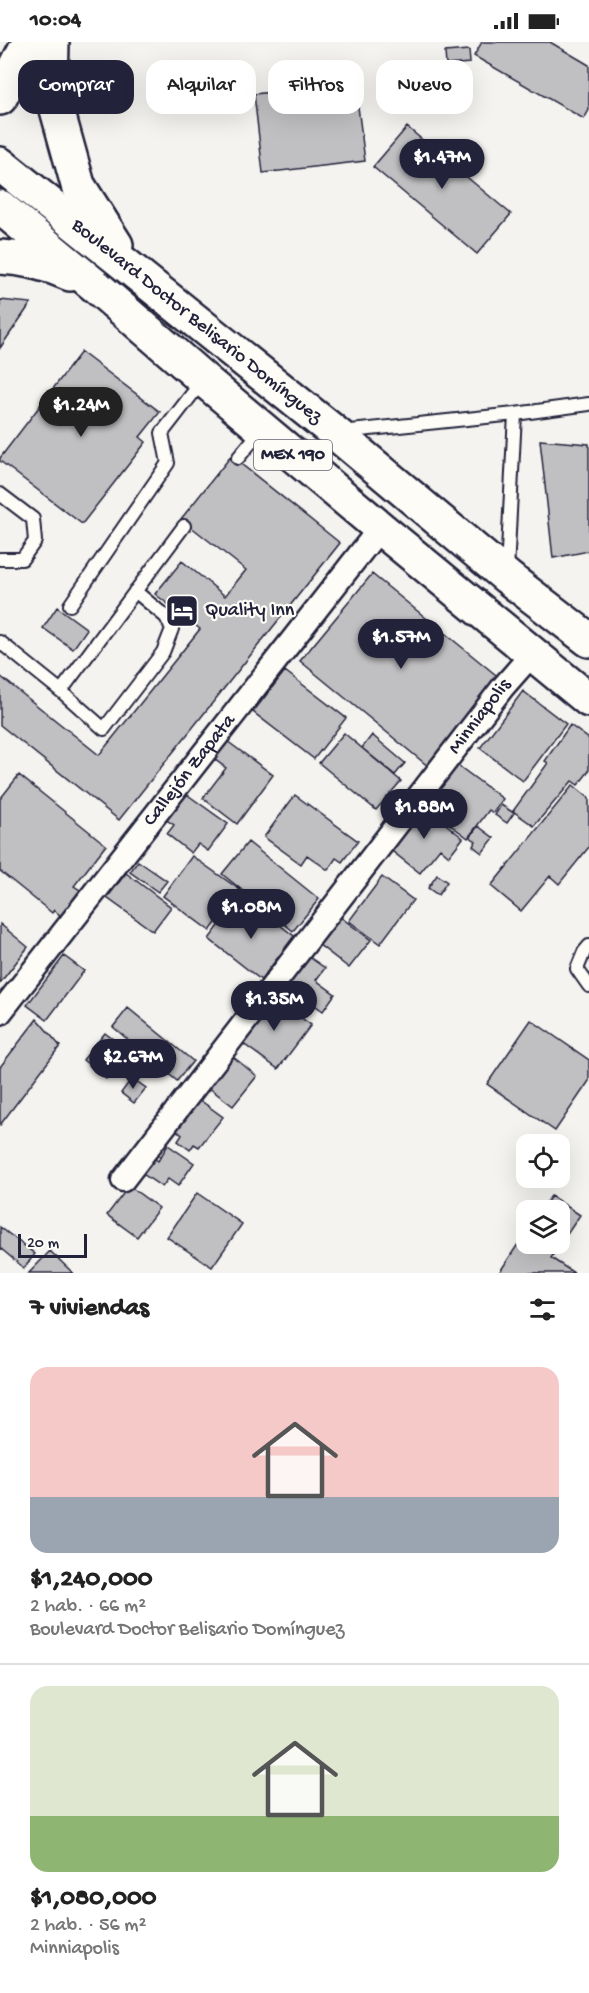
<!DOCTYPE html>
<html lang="es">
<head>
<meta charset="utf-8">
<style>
  :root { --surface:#fff; --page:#f6f6f6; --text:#222; --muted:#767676; --line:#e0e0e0; --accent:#22223b }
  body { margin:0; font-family:"Gochi Hand",sans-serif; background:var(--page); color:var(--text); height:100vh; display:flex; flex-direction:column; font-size:22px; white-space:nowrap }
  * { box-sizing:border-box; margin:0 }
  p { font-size:20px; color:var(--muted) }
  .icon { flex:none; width:33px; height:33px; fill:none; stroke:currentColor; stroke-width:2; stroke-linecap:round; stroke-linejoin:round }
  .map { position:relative; height:1231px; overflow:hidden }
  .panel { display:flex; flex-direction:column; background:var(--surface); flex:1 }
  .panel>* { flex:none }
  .banner { position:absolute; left:18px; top:18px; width:554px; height:54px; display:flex; gap:12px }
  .buttons { position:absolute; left:516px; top:1092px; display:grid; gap:12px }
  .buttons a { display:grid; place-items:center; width:54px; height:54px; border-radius:12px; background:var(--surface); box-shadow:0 6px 24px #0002; font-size:30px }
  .scale { position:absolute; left:18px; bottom:15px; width:69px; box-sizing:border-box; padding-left:6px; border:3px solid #22223b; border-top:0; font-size:16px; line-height:21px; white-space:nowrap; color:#22223b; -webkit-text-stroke:4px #fdfcf7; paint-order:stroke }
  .price { position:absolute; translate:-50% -51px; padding:0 14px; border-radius:21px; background:var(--accent); color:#fff; font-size:20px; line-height:39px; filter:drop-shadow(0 2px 3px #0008) }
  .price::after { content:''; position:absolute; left:50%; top:36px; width:18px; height:14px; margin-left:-9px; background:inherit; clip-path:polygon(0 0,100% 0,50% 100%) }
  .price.selected { background:#222; color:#fff }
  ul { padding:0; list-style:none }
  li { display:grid; align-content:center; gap:12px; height:318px; padding:0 30px }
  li+li { border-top:2px solid var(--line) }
  li span { display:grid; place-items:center; height:186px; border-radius:18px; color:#555 }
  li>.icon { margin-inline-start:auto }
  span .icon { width:108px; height:108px; fill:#fffc; stroke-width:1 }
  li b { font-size:26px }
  h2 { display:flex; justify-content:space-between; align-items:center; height:72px; padding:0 30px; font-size:26px }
  .chip { padding:0 21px; border-radius:18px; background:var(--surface); box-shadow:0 6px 24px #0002; font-size:21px; line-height:54px }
  .chip.selected { background:var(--accent); color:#fff }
  .status { display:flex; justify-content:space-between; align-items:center; height:42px; padding:0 30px; background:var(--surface); direction:ltr }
  .status svg { height:16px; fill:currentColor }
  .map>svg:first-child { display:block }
  .building { fill:#c0bfc2; stroke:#22223b; stroke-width:1.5 }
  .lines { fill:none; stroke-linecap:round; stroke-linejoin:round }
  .service-casing { stroke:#22223b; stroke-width:16 }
  .minor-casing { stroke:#22223b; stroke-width:27 }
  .primary-casing { stroke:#22223b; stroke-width:38 }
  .service { stroke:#fdfcf7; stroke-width:12 }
  .minor { stroke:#fdfcf7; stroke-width:22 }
  .primary { stroke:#fdfcf7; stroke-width:33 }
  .labels { text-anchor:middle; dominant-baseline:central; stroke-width:4.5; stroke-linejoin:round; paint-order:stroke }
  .shield { fill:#fdfcf7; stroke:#646373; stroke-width:1.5 }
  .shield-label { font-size:18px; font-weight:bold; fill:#22223b }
  .street-label { font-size:20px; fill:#22223b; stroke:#fdfcf7 }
  .poi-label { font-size:20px; fill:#22223b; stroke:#fdfcf7; text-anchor:start }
</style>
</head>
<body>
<div class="status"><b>10:04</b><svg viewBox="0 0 49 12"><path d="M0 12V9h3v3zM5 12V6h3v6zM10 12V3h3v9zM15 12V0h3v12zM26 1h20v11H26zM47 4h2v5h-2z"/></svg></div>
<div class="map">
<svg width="589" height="1231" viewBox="0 0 589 1231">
  <rect width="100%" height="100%" fill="#f4f3ef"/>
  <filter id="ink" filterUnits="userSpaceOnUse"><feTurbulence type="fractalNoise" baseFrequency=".0167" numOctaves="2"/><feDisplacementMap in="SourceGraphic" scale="12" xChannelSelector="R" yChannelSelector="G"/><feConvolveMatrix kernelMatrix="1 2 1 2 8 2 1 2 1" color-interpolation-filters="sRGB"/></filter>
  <g filter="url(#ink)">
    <!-- building -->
    <path class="building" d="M 482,0 L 550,0 L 589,23 L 589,68 L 584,77 L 474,14 Z
      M 469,8 L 470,21 L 446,23 L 445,10 Z
      M 355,41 L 365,119 L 263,131 L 254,52 Z
      M 407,85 L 511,172 L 477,212 L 373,125 Z
      M 0,258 L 31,261 L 0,306 Z
      M 81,310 L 160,370 L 140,395 L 146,400 L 82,482 L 0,419 L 0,416 Z
      M 540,398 L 589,402 L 589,509 L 553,516 Z
      M 231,414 L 340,501 L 119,778 L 0,683 L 0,634 L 99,713 L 200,587 L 155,552 L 182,519 L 225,554 L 246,528 L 181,477 Z
      M 372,532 L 501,637 L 429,725 L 300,619 Z
      M 57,565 L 87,587 L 73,607 L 43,586 Z
      M 285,629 L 346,676 L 314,717 L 253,670 Z
      M 523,649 L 566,682 L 523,739 L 480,706 Z
      M 570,683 L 589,697 L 589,729 L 578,743 L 572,739 L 534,784 L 513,769 L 548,721 L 545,719 Z
      M 344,691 L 401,739 L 376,768 L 319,721 Z
      M 372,693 L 405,721 L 395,733 L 362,706 Z
      M 227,699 L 273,733 L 237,782 L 203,756 L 226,726 L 214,717 Z
      M 456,722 L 503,757 L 493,771 L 489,768 L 468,796 L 424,763 Z
      M 19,733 L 106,803 L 74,844 L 80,848 L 61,874 L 54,868 L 52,871 L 0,829 L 0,757 Z
      M 573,743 L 589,756 L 589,805 L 559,842 L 550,834 L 521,869 L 491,844 Z
      M 185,751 L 228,782 L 208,809 L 198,802 L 191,811 L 167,792 L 174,783 L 165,777 Z
      M 295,753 L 358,799 L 342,820 L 336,816 L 328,828 L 307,813 L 301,822 L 264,795 Z
      M 422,763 L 463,796 L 449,814 L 440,806 L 420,831 L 388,806 Z
      M 501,763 L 514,771 L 507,781 L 495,773 Z
      M 478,784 L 494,796 L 482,811 L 473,804 L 476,799 L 470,795 Z
      M 248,800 L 319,857 L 293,889 L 222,832 Z
      M 192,814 L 240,848 L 210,889 L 163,854 Z
      M 138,819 L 167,839 L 158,850 L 130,830 Z
      M 126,831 L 171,865 L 153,889 L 107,856 Z
      M 437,833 L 447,840 L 438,853 L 428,846 Z
      M 382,835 L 413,858 L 380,902 L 349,879 Z
      M 237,860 L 262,879 L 267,873 L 294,894 L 261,938 L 209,897 Z
      M 339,874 L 371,898 L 349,926 L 318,902 Z
      M 0,882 L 28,905 L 0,941 Z
      M 64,914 L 84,929 L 47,978 L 27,963 Z
      M 309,915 L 325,926 L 316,938 L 335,952 L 323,969 L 288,944 Z
      M 271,954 L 311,983 L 278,1027 L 238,998 Z
      M 128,966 L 193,1019 L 177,1039 L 113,985 Z
      M 37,977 L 60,1004 L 0,1083 L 0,1025 Z
      M 531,978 L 589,1018 L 589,1039 L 555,1089 L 487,1042 Z
      M 105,991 L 128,1009 L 106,1037 L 83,1018 Z
      M 232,1014 L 257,1034 L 233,1064 L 208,1045 Z
      M 132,1036 L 146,1046 L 134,1061 L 121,1051 Z
      M 197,1056 L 223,1075 L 199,1105 L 194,1102 L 190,1108 L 178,1099 L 182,1093 L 174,1086 Z
      M 168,1103 L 194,1121 L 178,1144 L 168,1137 L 162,1145 L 140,1130 L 151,1114 L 158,1119 Z
      M 129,1144 L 159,1166 L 137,1195 L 107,1173 Z
      M 197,1151 L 242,1182 L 212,1225 L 167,1195 Z
      M 551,1154 L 580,1173 L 551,1216 L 574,1231 L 499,1231 L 526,1190 L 526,1202 L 560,1202 L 560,1168 L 541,1168 Z
      M 0,1185 L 35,1212 L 24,1226 L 0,1206 Z
      M 50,1209 L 73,1231 L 29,1231 Z"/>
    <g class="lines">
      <defs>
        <path id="service" d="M 341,390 L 515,372 L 589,362
          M 238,416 L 262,387
          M 0,452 L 33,477 L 35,499 L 22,517 L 0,517
          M 507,529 L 515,372
          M 70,563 L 168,421 L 162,391 L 203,338
          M 0,600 L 61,649 L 104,687 L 163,610 L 172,587 L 166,575 L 135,549
          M 61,649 L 184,484
          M 589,904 L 584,910 L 577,927 L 589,944"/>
        <g id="minor">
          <path id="s1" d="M 0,971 L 380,486"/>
          <path id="s2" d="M 123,1138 L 503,645 L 532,612"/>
        </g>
        <g id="primary">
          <path d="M 52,0 L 51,46 L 78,143 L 116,203"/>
          <path d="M 0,56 L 29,0"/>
          <path id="s3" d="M 0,122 L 334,390 L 507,535 L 589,598"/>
          <path d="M 0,165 L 98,246 L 203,337 L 380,486 L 589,658"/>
          <path d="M 0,215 C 25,216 48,222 70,232"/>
        </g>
      </defs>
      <!-- service casing -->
      <use href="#service" class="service-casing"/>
      <!-- minor casing -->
      <use href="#minor" class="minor-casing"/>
      <!-- primary casing -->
      <use href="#primary" class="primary-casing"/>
      <!-- service -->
      <use href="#service" class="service"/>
      <!-- minor -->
      <use href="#minor" class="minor"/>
      <!-- primary -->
      <use href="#primary" class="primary"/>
    </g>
  </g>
  <!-- icons -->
  <defs>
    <symbol id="hotel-square" viewBox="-11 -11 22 22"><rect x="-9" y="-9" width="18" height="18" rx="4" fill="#22223b" stroke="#fdfcf7"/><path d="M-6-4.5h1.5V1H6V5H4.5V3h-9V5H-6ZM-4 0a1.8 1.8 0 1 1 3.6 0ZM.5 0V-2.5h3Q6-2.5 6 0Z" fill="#fff"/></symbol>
  </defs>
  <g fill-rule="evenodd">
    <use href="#hotel-square" x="163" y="550" width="38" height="38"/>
  </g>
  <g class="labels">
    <!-- shield labels -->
    <rect class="shield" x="254" y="398" width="78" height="30" rx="4.5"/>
    <g class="shield-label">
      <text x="293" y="413">MEX 190</text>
    </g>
    <!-- street labels -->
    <g class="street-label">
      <text stroke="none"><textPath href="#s3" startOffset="252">Boulevard Doctor Belisario Domínguez</textPath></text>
      <text stroke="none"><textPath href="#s2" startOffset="585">Minniapolis</textPath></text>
      <text stroke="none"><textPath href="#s1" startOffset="308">Callejón Zapata</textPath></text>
    </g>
    <!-- poi labels -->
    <g class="poi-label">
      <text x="205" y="569">Quality Inn</text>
    </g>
  </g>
</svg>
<div class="buttons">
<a><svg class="icon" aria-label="locate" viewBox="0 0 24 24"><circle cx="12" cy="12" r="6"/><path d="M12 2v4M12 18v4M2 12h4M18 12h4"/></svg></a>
<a><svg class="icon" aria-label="layers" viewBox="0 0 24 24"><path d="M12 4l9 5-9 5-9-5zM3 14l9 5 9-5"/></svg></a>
</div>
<div class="scale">20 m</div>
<b class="price" style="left:442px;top:148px">$1.47M</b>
<b class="price selected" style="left:81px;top:396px">$1.24M</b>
<b class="price" style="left:401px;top:628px">$1.57M</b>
<b class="price" style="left:424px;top:798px">$1.88M</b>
<b class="price" style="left:251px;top:898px">$1.08M</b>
<b class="price" style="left:274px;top:990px">$1.35M</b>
<b class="price" style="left:133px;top:1048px">$2.67M</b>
<div class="banner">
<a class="chip selected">Comprar</a>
<a class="chip">Alquilar</a>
<a class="chip">Filtros</a>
<a class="chip">Nuevo</a>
</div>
</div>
<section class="panel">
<h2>7 viviendas<svg class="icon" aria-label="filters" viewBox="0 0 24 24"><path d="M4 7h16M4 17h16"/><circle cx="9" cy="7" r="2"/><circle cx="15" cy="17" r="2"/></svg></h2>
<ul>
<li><span style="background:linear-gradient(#f6c9c9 70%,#9aa5b1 0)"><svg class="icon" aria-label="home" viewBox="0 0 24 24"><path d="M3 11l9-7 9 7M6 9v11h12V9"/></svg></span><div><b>$1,240,000</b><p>2 hab. · 66 m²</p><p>Boulevard Doctor Belisario Domínguez</p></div></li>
<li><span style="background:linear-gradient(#dfe7d0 70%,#8fb573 0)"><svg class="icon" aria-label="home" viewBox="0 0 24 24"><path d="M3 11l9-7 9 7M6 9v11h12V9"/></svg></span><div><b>$1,080,000</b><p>2 hab. · 56 m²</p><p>Minniapolis</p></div></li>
</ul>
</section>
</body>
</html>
